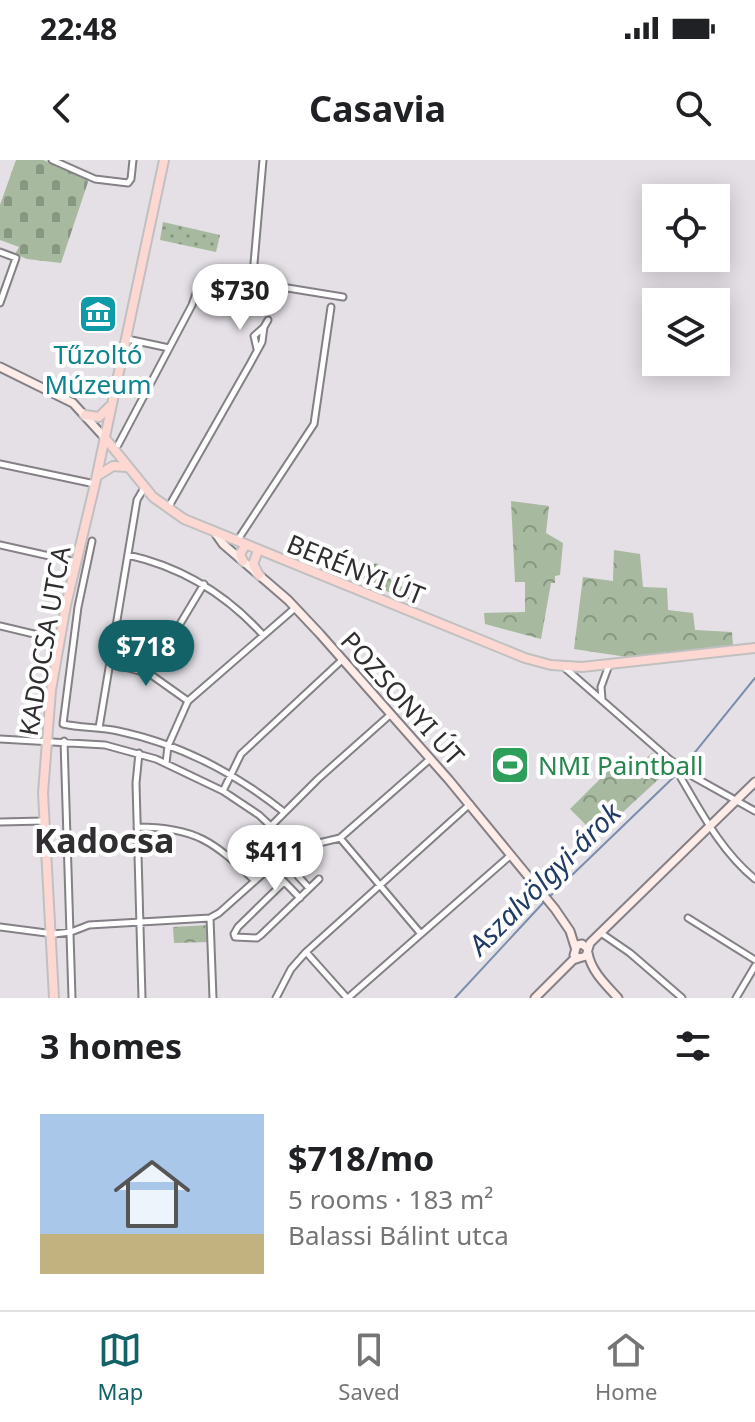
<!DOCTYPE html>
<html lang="en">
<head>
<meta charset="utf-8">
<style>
  :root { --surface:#fff; --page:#f6f6f6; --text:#202124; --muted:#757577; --line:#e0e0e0; --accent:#126267 }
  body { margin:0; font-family:"Noto Sans",sans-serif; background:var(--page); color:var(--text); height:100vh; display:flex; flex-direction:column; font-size:30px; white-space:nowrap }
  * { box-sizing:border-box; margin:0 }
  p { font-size:26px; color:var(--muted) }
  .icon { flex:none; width:44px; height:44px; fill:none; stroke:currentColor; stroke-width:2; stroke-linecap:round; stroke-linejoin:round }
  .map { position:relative; height:838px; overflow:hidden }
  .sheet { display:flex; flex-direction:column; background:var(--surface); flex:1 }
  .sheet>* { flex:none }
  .controls { position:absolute; left:642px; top:24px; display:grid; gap:16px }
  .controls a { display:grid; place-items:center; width:88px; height:88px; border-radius:0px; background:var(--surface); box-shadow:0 4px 20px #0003; font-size:40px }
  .price { position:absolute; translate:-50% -68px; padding:0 18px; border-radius:28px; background:#fff; color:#222; font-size:26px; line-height:52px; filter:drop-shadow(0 2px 4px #0008) }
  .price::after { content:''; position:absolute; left:50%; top:48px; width:24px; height:18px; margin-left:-12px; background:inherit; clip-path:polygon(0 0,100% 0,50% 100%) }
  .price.on { background:var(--accent); color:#fff }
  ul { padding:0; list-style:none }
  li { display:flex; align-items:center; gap:24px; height:200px; padding:0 40px }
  li span { display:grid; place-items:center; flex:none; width:224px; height:160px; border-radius:0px; color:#555 }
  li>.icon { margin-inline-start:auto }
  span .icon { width:96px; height:96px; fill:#fffc; stroke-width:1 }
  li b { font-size:34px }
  h2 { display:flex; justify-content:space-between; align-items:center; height:96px; padding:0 40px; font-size:34px }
  .status { display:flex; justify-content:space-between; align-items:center; height:56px; padding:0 40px; background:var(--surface); direction:ltr }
  .status svg { height:22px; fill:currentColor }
  header { display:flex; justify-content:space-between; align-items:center; height:104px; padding:0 40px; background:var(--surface); font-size:36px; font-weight:700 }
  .tabs { display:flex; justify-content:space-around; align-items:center; height:112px; border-top:2px solid var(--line); background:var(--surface); font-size:22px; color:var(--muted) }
  .tabs a { display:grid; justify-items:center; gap:4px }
  .tabs .on { color:var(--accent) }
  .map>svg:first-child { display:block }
  .grass { fill:url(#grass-dots) }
  .forest { fill:url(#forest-crowns) }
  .cemetery { fill:url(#cemetery-stones) }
  .pitch { fill:#a7b99e }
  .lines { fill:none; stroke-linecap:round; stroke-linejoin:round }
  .stream { stroke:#7a8dad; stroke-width:2 }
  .street-casing { stroke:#848086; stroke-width:9 }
  .secondary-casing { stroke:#848086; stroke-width:11 }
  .primary-casing { stroke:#c1c0c1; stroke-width:12 }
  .street { stroke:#fff; stroke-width:5 }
  .secondary { stroke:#feece9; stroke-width:7 }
  .primary { stroke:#fdd8d3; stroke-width:8 }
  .labels { text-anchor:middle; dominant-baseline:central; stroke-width:8; stroke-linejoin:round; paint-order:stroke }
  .culture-label { font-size:26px; fill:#0d838f; stroke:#fff }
  .street-label { font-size:26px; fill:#302e30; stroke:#fff }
  .leisure-label { font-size:26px; fill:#27864d; stroke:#fff; text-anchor:start }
  .water-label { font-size:28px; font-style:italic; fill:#213b67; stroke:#fff }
  .district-label { font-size:34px; font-weight:bold; fill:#302e30; stroke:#fff }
</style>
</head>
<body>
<div class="status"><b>22:48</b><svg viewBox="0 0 49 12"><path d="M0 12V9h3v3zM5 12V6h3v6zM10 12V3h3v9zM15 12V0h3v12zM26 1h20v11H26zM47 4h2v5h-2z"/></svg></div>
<header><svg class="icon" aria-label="back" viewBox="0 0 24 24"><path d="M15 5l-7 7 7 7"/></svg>Casavia<svg class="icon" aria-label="search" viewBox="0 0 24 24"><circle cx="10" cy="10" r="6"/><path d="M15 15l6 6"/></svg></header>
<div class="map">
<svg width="755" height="838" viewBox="0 0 755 838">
  <defs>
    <pattern id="grass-dots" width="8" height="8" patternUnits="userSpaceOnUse" patternTransform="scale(2)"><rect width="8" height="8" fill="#a7b99e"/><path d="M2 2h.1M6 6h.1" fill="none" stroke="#889781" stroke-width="1.8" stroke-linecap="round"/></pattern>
    <pattern id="forest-crowns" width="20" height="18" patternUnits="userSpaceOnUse" patternTransform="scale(2)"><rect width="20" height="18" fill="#a7b99e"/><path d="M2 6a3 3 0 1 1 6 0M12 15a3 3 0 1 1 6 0" fill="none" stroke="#889781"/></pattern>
    <pattern id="cemetery-stones" width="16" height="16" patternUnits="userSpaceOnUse" patternTransform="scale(2)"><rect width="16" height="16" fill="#a7b99e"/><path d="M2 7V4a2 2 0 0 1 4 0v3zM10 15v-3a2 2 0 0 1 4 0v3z" fill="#889781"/></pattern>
  </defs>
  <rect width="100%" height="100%" fill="#e4e0e6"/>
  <!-- grass -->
  <path class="grass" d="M 163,62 L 220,75 L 216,92 L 160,80 Z"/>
  <!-- forest -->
  <path class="forest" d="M 511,341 L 549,346 L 546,373 L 563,383 L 560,415 L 555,416 L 555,423 L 551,423 L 541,479 L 485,464 L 484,453 L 525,452 L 525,422 L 515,422 Z
    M 614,390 L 640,394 L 643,427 L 667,428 L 668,450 L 693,453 L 695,470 L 732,472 L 733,486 L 640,499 L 574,489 L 583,417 L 613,421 Z
    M 376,403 L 388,411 L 391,421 L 415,433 L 415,442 L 365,423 L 363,417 L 367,407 Z
    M 652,593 L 662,605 L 662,616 L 597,676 L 570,649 L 621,598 L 633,611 Z
    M 209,765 L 209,782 L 174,783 L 173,767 Z"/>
  <!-- cemetery -->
  <path class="cemetery" d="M 16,0 L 43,0 L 85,16 L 88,22 L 61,103 L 27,99 L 15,94 L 19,87 L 0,80 L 0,45 Z"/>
  <!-- pitch -->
  <path class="pitch" d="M 607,636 L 617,646 L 596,666 L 586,655 Z"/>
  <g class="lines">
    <!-- stream -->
    <path class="stream" d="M 455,838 L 543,743 L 679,612 L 755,518"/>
    <defs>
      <path id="street" d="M 52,0 L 95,19 L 128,23 L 131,19 L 133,0
        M 263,0 L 253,115 L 263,124 L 343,137
        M 0,92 L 16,98 L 0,143
        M 127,179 L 169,188
        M 257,189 L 254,176 L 264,167
        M 118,285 L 192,145 L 199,125
        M 0,304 L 95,324
        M 168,348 L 250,204 L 262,182 L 264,167 L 268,160
        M 92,381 L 78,447 L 63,564 C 81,568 100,567 118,571 C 180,584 235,613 284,652
        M 237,381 L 314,264 L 331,147
        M 0,385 L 76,402
        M 128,395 C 182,407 226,434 263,475
        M 0,466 L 59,480
        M 110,503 L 150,514 L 188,541
        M 565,508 L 669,599 L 694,617 L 755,651
        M 150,514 L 204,424
        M 602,539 L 601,527 L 609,505
        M 99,568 L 137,340 L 144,328
        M 0,579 L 105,585 L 156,599 L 223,631 L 259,655 L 291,685 L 302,687 L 340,678 L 430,599
        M 64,581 L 72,838
        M 139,593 L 136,623 L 142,838
        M 166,603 L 168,586 L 188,541 L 295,448
        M 681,618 C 702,654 722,692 755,719
        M 223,631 L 241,594 L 342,500
        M 0,662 L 44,661
        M 271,666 L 318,619 L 391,554
        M 137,667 C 196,667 214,682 255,721
        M 340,678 L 421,774
        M 271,708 L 300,738
        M 298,716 L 309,728
        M 284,722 L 238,767 L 234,774 L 235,777 L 257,778 L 261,775 L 319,719
        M 210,758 L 213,838
        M 688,758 L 755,800
        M 0,767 L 54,774 L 71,772 L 89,765 L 210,758 L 219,753 L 294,686
        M 601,773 L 630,793 L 682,838
        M 306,792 L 347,838
        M 276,838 L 291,809 L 306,792 L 470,644
        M 348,838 L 511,695
        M 736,838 L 755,806"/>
      <path id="secondary" d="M 0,207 L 73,243 L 105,278
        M 216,374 L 223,384 L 288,440 L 320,474 L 449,620 L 555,749 L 570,771 L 575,787
        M 587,788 L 582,784 L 577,785 L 574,795 L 579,798 L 586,796 L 590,783 L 755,622
        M 588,793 C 591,811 606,825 618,838
        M 535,838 L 573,800 L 579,798"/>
      <path id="primary" d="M 85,255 L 99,257 L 109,247
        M 105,278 L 153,337 L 184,359 L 525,498 L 551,505 L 582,507 L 755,488
        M 97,316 L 113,306 L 126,307
        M 258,391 L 253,404 L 259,415
        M 243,401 L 240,394 L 245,386
        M 54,838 L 43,633 L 51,530 L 66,445 L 95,324 L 164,0"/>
    </defs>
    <!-- street casing -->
    <use href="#street" class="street-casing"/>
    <!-- secondary casing -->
    <use href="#secondary" class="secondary-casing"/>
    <!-- primary casing -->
    <use href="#primary" class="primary-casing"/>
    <!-- street -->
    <use href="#street" class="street"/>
    <!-- secondary -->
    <use href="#secondary" class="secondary"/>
    <!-- primary -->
    <use href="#primary" class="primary"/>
  </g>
  <!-- icons -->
  <defs>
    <symbol id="museum-square" viewBox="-11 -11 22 22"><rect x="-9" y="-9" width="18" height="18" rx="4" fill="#0f9aa8" stroke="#fff"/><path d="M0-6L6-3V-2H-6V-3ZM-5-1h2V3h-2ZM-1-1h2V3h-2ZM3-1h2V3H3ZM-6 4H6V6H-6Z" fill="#fff"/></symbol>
    <symbol id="stadium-square" viewBox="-11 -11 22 22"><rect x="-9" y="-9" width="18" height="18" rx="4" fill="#2e9e5b" stroke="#fff"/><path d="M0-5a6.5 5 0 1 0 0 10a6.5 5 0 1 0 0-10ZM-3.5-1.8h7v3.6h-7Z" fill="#fff"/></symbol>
  </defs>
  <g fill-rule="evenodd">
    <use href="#museum-square" x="76" y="132" width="44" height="44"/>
    <use href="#stadium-square" x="488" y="583" width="44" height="44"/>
  </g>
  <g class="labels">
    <!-- culture labels -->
    <g class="culture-label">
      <text x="98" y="194">Tűzoltó<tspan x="98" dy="30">Múzeum</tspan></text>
    </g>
    <!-- street labels -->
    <g class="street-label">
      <text transform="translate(356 409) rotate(22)">BERÉNYI ÚT</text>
      <text transform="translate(44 481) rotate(-80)">KADOCSA UTCA</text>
      <text transform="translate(403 538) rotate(48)">POZSONYI ÚT</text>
    </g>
    <!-- leisure labels -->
    <g class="leisure-label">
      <text x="538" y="605">NMI Paintball</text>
    </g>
    <!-- water labels -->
    <g class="water-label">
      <text transform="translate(544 718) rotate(-45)">Aszalvölgyi-árok</text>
    </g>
    <!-- district labels -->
    <g class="district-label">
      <text x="104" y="680">Kadocsa</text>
    </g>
  </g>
</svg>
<div class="controls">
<a><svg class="icon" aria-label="locate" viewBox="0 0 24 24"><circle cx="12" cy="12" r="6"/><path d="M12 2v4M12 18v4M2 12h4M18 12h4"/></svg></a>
<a><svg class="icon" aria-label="layers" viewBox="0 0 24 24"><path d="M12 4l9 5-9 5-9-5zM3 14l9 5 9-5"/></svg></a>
</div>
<b class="price" style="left:240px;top:172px">$730</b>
<b class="price on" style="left:146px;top:528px">$718</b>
<b class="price" style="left:275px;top:733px">$411</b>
</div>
<section class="sheet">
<h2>3 homes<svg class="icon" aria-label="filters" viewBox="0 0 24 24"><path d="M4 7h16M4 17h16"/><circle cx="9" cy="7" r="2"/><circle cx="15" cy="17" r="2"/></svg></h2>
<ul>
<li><span style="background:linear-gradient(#a9c7e8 75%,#c2b280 0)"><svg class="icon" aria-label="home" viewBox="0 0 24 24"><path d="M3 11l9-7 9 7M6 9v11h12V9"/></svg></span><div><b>$718/mo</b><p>5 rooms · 183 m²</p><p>Balassi Bálint utca</p></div></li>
</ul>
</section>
<nav class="tabs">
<a class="on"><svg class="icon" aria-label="map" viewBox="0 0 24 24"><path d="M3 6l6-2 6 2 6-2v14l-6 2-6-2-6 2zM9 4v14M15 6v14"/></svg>Map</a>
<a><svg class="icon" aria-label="saved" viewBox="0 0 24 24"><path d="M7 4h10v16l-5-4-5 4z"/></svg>Saved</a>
<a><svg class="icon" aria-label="home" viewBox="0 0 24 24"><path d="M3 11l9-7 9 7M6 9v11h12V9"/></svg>Home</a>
</nav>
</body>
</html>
